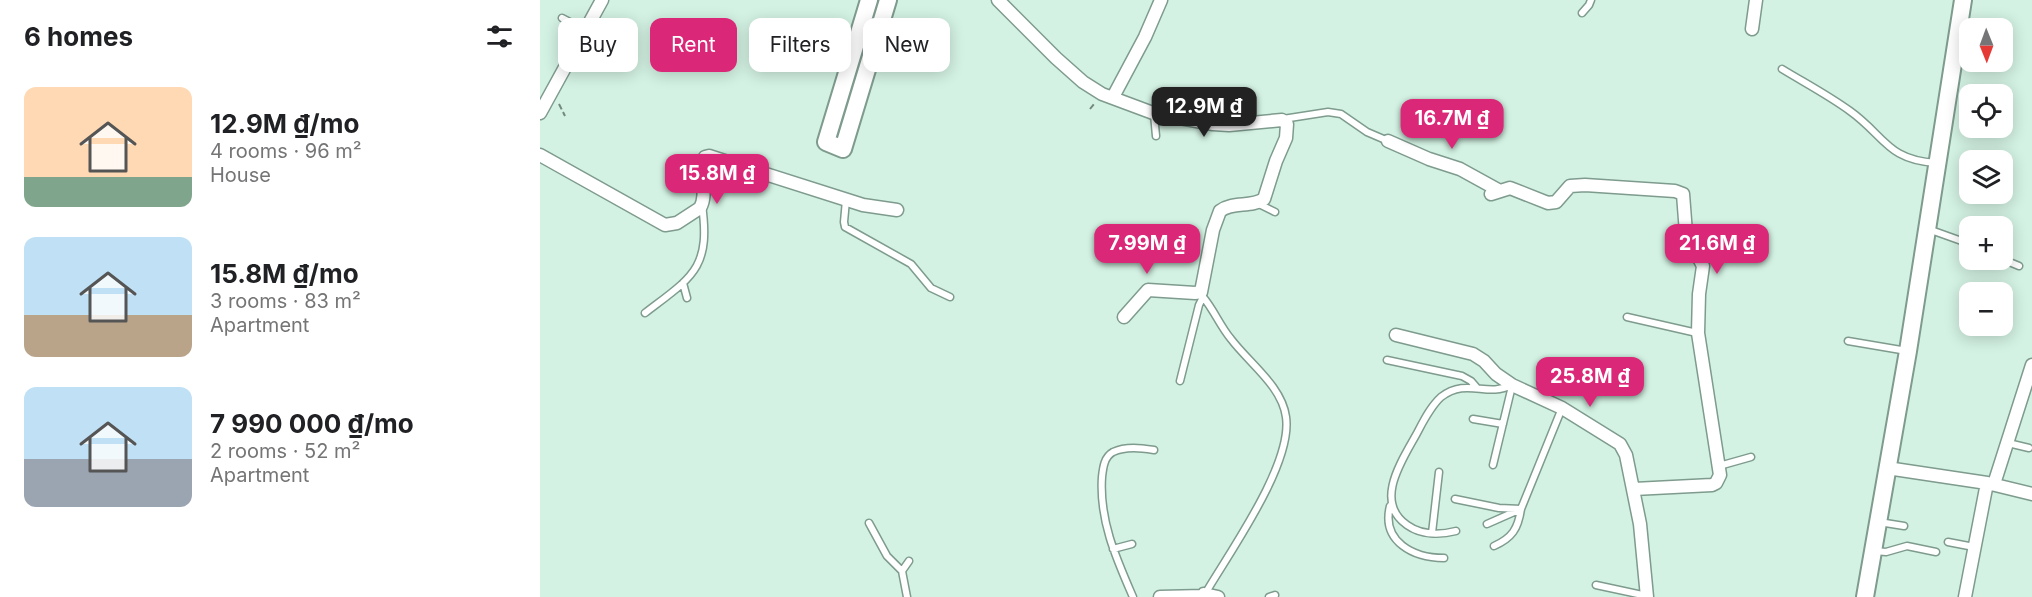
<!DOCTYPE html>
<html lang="en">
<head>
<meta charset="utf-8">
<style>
  :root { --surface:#fff; --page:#f2f2f2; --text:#202124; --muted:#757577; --accent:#db2777 }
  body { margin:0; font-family:Inter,sans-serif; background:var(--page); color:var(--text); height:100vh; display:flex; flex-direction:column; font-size:22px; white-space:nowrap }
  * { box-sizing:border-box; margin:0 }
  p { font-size:20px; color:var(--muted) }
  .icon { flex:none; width:33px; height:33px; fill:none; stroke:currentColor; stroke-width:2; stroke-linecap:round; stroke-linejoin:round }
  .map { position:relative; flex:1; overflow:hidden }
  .side { display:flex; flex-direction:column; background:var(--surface); width:540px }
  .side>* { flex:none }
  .top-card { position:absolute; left:18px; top:18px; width:570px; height:54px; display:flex; gap:12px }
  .needle { width:39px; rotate:179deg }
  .controls { position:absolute; left:1419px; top:18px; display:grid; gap:12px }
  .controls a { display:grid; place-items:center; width:54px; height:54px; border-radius:12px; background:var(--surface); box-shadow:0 3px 15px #0003; font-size:30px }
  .price { position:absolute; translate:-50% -51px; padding:0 14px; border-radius:12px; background:var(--accent); color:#fff; font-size:20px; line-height:39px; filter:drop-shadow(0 2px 3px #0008) }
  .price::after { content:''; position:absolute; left:50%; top:36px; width:18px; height:14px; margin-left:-9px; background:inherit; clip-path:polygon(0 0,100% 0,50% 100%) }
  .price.current { background:#222; color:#fff }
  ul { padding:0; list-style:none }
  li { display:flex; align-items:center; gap:18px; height:150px; padding:0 24px }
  li span { display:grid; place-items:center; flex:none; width:168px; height:120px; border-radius:12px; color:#555 }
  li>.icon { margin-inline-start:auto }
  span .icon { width:72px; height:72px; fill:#fffc; stroke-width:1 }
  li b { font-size:26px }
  h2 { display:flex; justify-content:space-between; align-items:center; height:72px; padding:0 24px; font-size:26px }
  .tag { padding:0 21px; border-radius:12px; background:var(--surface); box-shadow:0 3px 15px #0003; font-size:21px; line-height:54px }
  .tag.current { background:var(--accent); color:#fff }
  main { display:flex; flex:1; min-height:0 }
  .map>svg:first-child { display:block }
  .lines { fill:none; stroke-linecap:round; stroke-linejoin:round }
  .lane-casing { stroke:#7e9b8e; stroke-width:9 }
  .street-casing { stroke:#7e9b8e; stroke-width:15 }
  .secondary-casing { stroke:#7e9b8e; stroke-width:20 }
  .path { stroke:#73887e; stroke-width:2; stroke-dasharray:6 3; stroke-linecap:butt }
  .lane { stroke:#fff; stroke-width:6 }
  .street { stroke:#fff; stroke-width:12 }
  .secondary { stroke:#fff; stroke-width:16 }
</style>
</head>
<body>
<main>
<section class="side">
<h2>6 homes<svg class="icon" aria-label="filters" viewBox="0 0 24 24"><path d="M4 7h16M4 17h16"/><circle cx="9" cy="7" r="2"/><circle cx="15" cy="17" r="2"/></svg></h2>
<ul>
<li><span style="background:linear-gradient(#ffd9b3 75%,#7fa58c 0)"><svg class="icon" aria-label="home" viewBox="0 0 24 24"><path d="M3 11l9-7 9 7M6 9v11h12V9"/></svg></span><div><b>12.9M ₫/mo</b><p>4 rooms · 96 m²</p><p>House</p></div></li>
<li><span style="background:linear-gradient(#bfe0f5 65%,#b9a48a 0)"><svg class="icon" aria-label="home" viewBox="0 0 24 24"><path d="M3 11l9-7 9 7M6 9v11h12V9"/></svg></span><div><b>15.8M ₫/mo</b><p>3 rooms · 83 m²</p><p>Apartment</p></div></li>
<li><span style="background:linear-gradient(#bfe0f5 60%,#9aa5b1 0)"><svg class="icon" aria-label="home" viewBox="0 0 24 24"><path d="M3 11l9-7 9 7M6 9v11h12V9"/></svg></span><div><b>7 990 000 ₫/mo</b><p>2 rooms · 52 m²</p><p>Apartment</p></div></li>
</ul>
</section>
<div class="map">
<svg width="1492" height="597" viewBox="0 0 1492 597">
  <rect width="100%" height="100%" fill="#d3f2e3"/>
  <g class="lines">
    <defs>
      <path id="lane" d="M 1042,13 L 1049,5 L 1051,0
        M 22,18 L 45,30
        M 1242,69 C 1265,83 1288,95 1310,111 C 1345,136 1347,160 1396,163
        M 614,114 L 616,136
        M 743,119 L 788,112 L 801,114 L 827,132 L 848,141
        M 306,200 L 304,222 L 305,227 L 371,264 L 391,288 L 410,297
        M 717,203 L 735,212
        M 1388,229 L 1430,244
        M 1462,259 L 1479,266
        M 143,283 L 147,298
        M 661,292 L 663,297 C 674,310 680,326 691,339 C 709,363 742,386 746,417 C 753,464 689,553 665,594
        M 105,313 C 152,277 171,269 162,205
        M 1087,317 L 1157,333
        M 1308,341 L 1367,351
        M 847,360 L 922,376 L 931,381 L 937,388
        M 640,381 L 659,305 L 663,297
        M 933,419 L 963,424
        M 1468,443 L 1489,448
        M 953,465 L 972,386
        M 1179,466 L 1211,457
        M 915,499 L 959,508 L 981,509 C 978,529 972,538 954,546
        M 850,506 C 841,542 874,558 904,558
        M 1339,522 L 1364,526
        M 329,523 L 347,556 L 362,571
        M 947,524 L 981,509 L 1022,408
        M 916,531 C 900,535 881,535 867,525 C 834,502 861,462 876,435 C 883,422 890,407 901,397 C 927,377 947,398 971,385
        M 892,533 L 899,472
        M 1408,542 L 1434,547
        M 573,549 L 592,544
        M 1335,551 L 1346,552 L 1367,546 L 1396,552
        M 1056,585 L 1107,596
        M 367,597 L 362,571 L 369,561
        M 593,597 C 576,558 559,520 562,477 C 563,468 564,457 573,452 C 586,446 601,448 614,450
        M 729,597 L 735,595"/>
      <path id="street" d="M 458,0 L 516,58 L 543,82 L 562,94 L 613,113 L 673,124 L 689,125 L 742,120 L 747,124 L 746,138 L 736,161 L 724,199 C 711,208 693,201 680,211 L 673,230 L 661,292 L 655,293 L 608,290 L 584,317
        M 1212,29 L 1216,0
        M 573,97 L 605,37 L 621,0
        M 0,113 L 62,0
        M 848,141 L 889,159 L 920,169 L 960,191
        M 0,155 L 125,225 L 137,223 L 160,208 C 169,193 157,173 165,157 L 169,156 L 323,205 L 357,210
        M 951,194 L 970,188 L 1008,203 L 1016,202 L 1030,186 L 1045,185 L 1135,191 L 1143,194 L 1146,233 L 1163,266 L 1159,294 L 1158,333 L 1180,475 L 1176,483 L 1172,485 L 1094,489
        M 856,335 L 933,354 L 944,361 L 956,374 L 972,385 L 1022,408 L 1080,444 L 1086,455 L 1100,524 L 1107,597
        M 1347,468 L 1447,483 L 1492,494
        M 1454,484 L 1492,365
        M 620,597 L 663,596 L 664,594 L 678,597
        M 1425,597 L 1447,483"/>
      <path id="secondary" d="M 329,0 L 286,142 L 303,149 L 348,0
        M 1325,597 L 1368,351 L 1423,0"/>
    </defs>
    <!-- lane casing -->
    <use href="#lane" class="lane-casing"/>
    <!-- street casing -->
    <use href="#street" class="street-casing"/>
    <!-- secondary casing -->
    <use href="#secondary" class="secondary-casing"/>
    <!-- path -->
    <path class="path" d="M 44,56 L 54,65
      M 19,104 L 25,116
      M 550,109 L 554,104"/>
    <!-- lane -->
    <use href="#lane" class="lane"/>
    <!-- street -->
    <use href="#street" class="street"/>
    <!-- secondary -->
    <use href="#secondary" class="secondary"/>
  </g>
</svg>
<div class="controls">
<a><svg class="needle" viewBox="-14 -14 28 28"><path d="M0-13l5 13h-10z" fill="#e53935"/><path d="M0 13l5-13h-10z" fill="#757577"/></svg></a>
<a><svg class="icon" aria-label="locate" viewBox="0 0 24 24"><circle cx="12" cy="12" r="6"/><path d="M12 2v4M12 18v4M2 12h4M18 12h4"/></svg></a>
<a><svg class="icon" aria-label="layers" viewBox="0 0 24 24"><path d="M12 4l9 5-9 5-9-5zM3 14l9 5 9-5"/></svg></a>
<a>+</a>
<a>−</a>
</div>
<b class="price current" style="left:664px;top:138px">12.9M ₫</b>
<b class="price" style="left:912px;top:150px">16.7M ₫</b>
<b class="price" style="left:177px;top:205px">15.8M ₫</b>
<b class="price" style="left:607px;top:275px">7.99M ₫</b>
<b class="price" style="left:1177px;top:275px">21.6M ₫</b>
<b class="price" style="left:1050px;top:408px">25.8M ₫</b>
<div class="top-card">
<a class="tag">Buy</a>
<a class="tag current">Rent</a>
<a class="tag">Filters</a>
<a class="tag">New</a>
</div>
</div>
</main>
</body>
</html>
